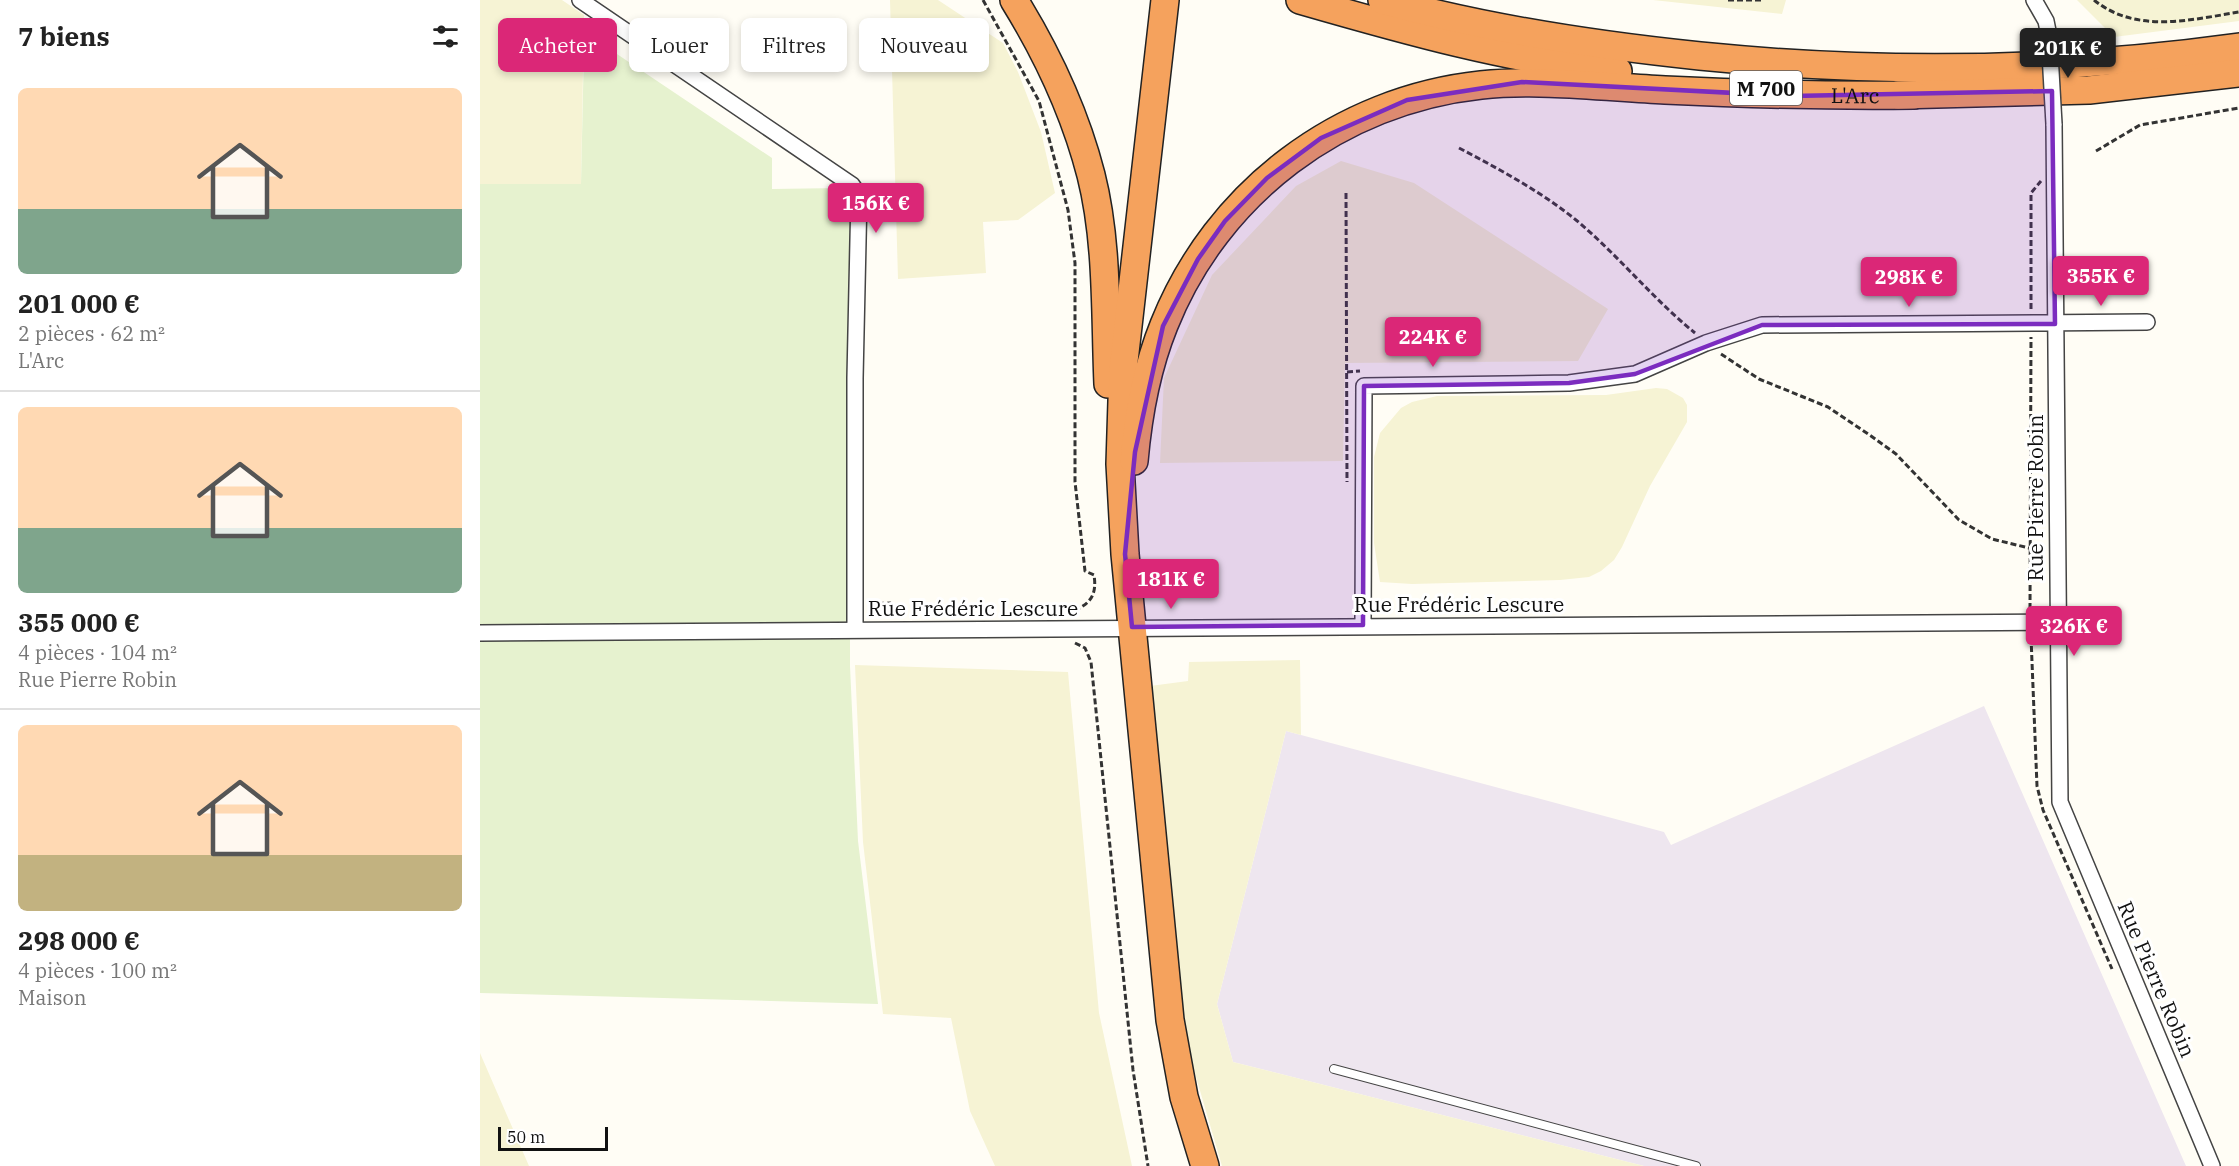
<!DOCTYPE html>
<html lang="fr">
<head>
<meta charset="utf-8">
<style>
  :root { --surface:#fff; --page:#f2f2f2; --text:#222; --muted:#767676; --line:#e0e0e0; --accent:#db2777 }
  body { margin:0; font-family:"IBM Plex Serif",serif; background:var(--page); color:var(--text); height:100vh; display:flex; flex-direction:column; font-size:22px; white-space:nowrap }
  * { box-sizing:border-box; margin:0 }
  p { font-size:20px; color:var(--muted) }
  .icon { flex:none; width:33px; height:33px; fill:none; stroke:currentColor; stroke-width:2; stroke-linecap:round; stroke-linejoin:round }
  .map { position:relative; flex:1; overflow:hidden }
  .side { display:flex; flex-direction:column; background:var(--surface); width:480px }
  .side>* { flex:none }
  .guide { position:absolute; left:18px; top:18px; width:570px; height:54px; display:flex; gap:12px }
  .scale { position:absolute; left:18px; bottom:15px; width:110px; box-sizing:border-box; padding-left:6px; border:3px solid #111; border-top:0; font-size:16px; line-height:21px; white-space:nowrap; color:#111; -webkit-text-stroke:4px #fff; paint-order:stroke }
  .price { position:absolute; translate:-50% -51px; padding:0 14px; border-radius:6px; background:var(--accent); color:#fff; font-size:20px; line-height:39px; filter:drop-shadow(0 2px 3px #0008) }
  .price::after { content:''; position:absolute; left:50%; top:36px; width:18px; height:14px; margin-left:-9px; background:inherit; clip-path:polygon(0 0,100% 0,50% 100%) }
  .price.active { background:#222; color:#fff }
  ul { padding:0; list-style:none }
  li { display:grid; align-content:center; gap:12px; height:318px; padding:0 18px }
  li+li { border-top:2px solid var(--line) }
  li span { display:grid; place-items:center; height:186px; border-radius:9px; color:#555 }
  li>.icon { margin-inline-start:auto }
  span .icon { width:108px; height:108px; fill:#fffc; stroke-width:1 }
  li b { font-size:26px }
  h2 { display:flex; justify-content:space-between; align-items:center; height:72px; padding:0 18px; font-size:26px }
  .pill { padding:0 21px; border-radius:9px; background:var(--surface); box-shadow:0 3px 9px #0003; font-size:21px; line-height:54px }
  .pill.active { background:var(--accent); color:#fff }
  main { display:flex; flex:1; min-height:0 }
  .map>svg:first-child { display:block }
  .industrial { fill:#eee6ef }
  .farmland { fill:#f6f3d4 }
  .pitch { fill:#e6f2cf }
  .lines { fill:none; stroke-linecap:round; stroke-linejoin:round }
  .lane-casing { stroke:#444; stroke-width:10 }
  .street-casing { stroke:#444; stroke-width:18 }
  .highway-casing { stroke:#222; stroke-width:30 }
  .path { stroke:#333; stroke-width:3; stroke-dasharray:6 3; stroke-linecap:butt }
  .lane { stroke:#fff; stroke-width:8 }
  .street { stroke:#fff; stroke-width:15 }
  .highway { stroke:#f5a25d; stroke-width:27 }
  .street-bridge-casing { stroke:#444; stroke-width:18; stroke-linecap:butt }
  .street-bridge { stroke:#fff; stroke-width:15 }
  .marked { fill:#7b2cbf; fill-opacity:0.2; stroke:#7b2cbf; stroke-width:4.5; stroke-linejoin:round }
  .labels { text-anchor:middle; dominant-baseline:central; stroke-width:6; stroke-linejoin:round; paint-order:stroke }
  .shield { fill:#fff; stroke:#585858; stroke-width:1.5 }
  .shield-label { font-size:20px; font-weight:bold; fill:#111 }
  .street-label { font-size:21px; fill:#111; stroke:#fff }
</style>
</head>
<body>
<main>
<section class="side">
<h2>7 biens<svg class="icon" aria-label="filters" viewBox="0 0 24 24"><path d="M4 7h16M4 17h16"/><circle cx="9" cy="7" r="2"/><circle cx="15" cy="17" r="2"/></svg></h2>
<ul>
<li><span style="background:linear-gradient(#ffd9b3 65%,#7fa58c 0)"><svg class="icon" aria-label="home" viewBox="0 0 24 24"><path d="M3 11l9-7 9 7M6 9v11h12V9"/></svg></span><div><b>201 000 €</b><p>2 pièces · 62 m²</p><p>L'Arc</p></div></li>
<li><span style="background:linear-gradient(#ffd9b3 65%,#7fa58c 0)"><svg class="icon" aria-label="home" viewBox="0 0 24 24"><path d="M3 11l9-7 9 7M6 9v11h12V9"/></svg></span><div><b>355 000 €</b><p>4 pièces · 104 m²</p><p>Rue Pierre Robin</p></div></li>
<li><span style="background:linear-gradient(#ffd9b3 70%,#c2b280 0)"><svg class="icon" aria-label="home" viewBox="0 0 24 24"><path d="M3 11l9-7 9 7M6 9v11h12V9"/></svg></span><div><b>298 000 €</b><p>4 pièces · 100 m²</p><p>Maison</p></div></li>
</ul>
</section>
<div class="map">
<svg width="1759" height="1166" viewBox="0 0 1759 1166">
  <rect width="100%" height="100%" fill="#fffdf5"/>
  <!-- industrial -->
  <path class="industrial" d="M 1504,706 L 1706,1166 L 1164,1166 L 753,1062 L 737,1004 L 806,731 L 1184,832 L 1191,845 Z"/>
  <!-- farmland -->
  <path class="farmland" d="M 0,0 L 82,0 L 104,15 L 101,184 L 0,184 Z
    M 410,0 L 458,0 L 523,43 L 538,72 L 561,132 L 575,193 L 538,220 L 503,222 L 506,273 L 418,279 Z
    M 1173,0 L 1306,0 L 1302,14 Z
    M 1597,0 L 1759,0 L 1759,21 L 1634,37 Z
    M 861,161 L 934,183 L 1128,309 L 1098,361 L 865,363 L 863,461 L 680,463 L 684,378 L 732,275 L 816,186 Z
    M 1176,388 L 1187,389 L 1203,398 L 1207,405 L 1207,422 L 1170,486 L 1142,547 L 1134,560 L 1121,571 L 1109,577 L 1080,580 L 932,584 L 900,582 L 894,543 L 894,457 L 900,433 L 921,408 L 932,402 L 957,396 L 1126,395 Z
    M 820,660 L 821,735 L 806,731 L 737,1004 L 753,1062 L 1164,1166 L 742,1166 L 707,1046 L 670,686 L 708,681 L 709,662 Z
    M 375,665 L 588,672 L 619,1013 L 652,1166 L 515,1166 L 490,1111 L 471,1018 L 403,1014 L 383,842 Z
    M 0,1053 L 49,1166 L 0,1166 Z"/>
  <!-- pitch -->
  <path class="pitch" d="M 104,46 L 125,46 L 292,158 L 292,189 L 360,188 L 370,201 L 370,666 L 378,841 L 398,1004 L 0,993 L 0,184 L 101,184 Z"/>
  <g class="lines">
    <defs>
      <path id="lane" d="M 854,1069 L 1216,1166"/>
      <path id="street" d="M 100,0 L 372,185 L 379,195 L 375,378 L 375,629
        M 1554,0 L 1566,21 L 1569,36
        M 1574,124 L 1580,802 L 1732,1166
        M 883,625 L 884,386 L 1089,383 L 1155,374 L 1226,343 L 1282,325 L 1667,322
        M 0,633 L 1577,622"/>
      <g id="highway">
        <path d="M 534,0 C 568,55 595,113 611,175 C 628,242 625,315 628,384"/>
        <path d="M 685,0 L 643,370 L 640,464 L 645,554 L 690,1020 L 704,1097 L 725,1166"/>
        <path d="M 820,0 C 924,30 1030,60 1138,71"/>
        <path d="M 902,0 C 1006,29 1113,45 1220,56 C 1400,74 1579,72 1759,47"/>
        <path d="M 1418,95 L 1609,90 L 1759,73"/>
        <path id="s1" d="M 654,461 C 658,415 667,367 684,325 C 737,192 860,100 1001,85 C 1062,79 1125,87 1185,90 C 1269,94 1351,96 1434,95"/>
      </g>
    </defs>
    <!-- lane casing -->
    <use href="#lane" class="lane-casing"/>
    <!-- street casing -->
    <use href="#street" class="street-casing"/>
    <!-- highway casing -->
    <use href="#highway" class="highway-casing"/>
    <!-- path -->
    <path class="path" d="M 503,0 L 559,101 L 588,210 L 595,263 L 595,482 L 605,571 L 614,575 C 617,594 611,604 593,611 L 593,615
      M 1248,0 L 1284,0
      M 1614,0 C 1656,34 1710,20 1759,12
      M 979,148 C 1019,169 1060,191 1096,220 C 1138,255 1172,298 1215,333
      M 1616,151 L 1660,125 L 1759,108
      M 866,193 L 867,482
      M 1551,309 L 1551,193 L 1561,181
      M 1241,354 L 1279,379 L 1348,407 L 1391,436 L 1416,454 L 1479,520 L 1512,539 L 1549,548
      M 867,372 L 880,371
      M 389,604 L 410,603 L 410,618
      M 1550,609 L 1551,337
      M 1551,637 L 1557,786 L 1563,810 L 1632,969
      M 595,643 L 605,648 L 611,662 L 653,1070 L 668,1166"/>
    <!-- lane -->
    <use href="#lane" class="lane"/>
    <!-- street -->
    <use href="#street" class="street"/>
    <!-- highway -->
    <use href="#highway" class="highway"/>
    <defs>
      <path id="street-bridge" d="M 1569,36 L 1574,124"/>
    </defs>
    <!-- street-bridge casing -->
    <use href="#street-bridge" class="street-bridge-casing"/>
    <!-- street-bridge -->
    <use href="#street-bridge" class="street-bridge"/>
  </g>
  <!-- marked area -->
  <path class="marked" d="M 1042,82 L 1312,96 L 1572,91 L 1575,324 L 1282,325 L 1155,374 L 1089,383 L 884,386 L 883,625 L 652,627 L 645,554 L 655,452 L 683,326 L 718,259 L 745,221 L 787,178 L 841,138 L 927,100 Z"/>
  <g class="labels">
    <!-- shield labels -->
    <rect class="shield" x="1250" y="71" width="72" height="34" rx="4.5"/>
    <g class="shield-label">
      <text x="1286" y="88">M 700</text>
    </g>
    <!-- street labels -->
    <g class="street-label">
      <text stroke="none"><textPath href="#s1" startOffset="932">L'Arc</textPath></text>
      <text transform="translate(1555 498) rotate(-90)">Rue Pierre Robin</text>
      <text x="979" y="604">Rue Frédéric Lescure</text>
      <text x="493" y="608">Rue Frédéric Lescure</text>
      <text transform="translate(1677 979) rotate(67)">Rue Pierre Robin</text>
    </g>
  </g>
</svg>
<div class="scale">50 m</div>
<b class="price active" style="left:1588px;top:79px">201K €</b>
<b class="price" style="left:396px;top:234px">156K €</b>
<b class="price" style="left:1621px;top:307px">355K €</b>
<b class="price" style="left:1429px;top:308px">298K €</b>
<b class="price" style="left:953px;top:368px">224K €</b>
<b class="price" style="left:691px;top:610px">181K €</b>
<b class="price" style="left:1594px;top:657px">326K €</b>
<div class="guide">
<a class="pill active">Acheter</a>
<a class="pill">Louer</a>
<a class="pill">Filtres</a>
<a class="pill">Nouveau</a>
</div>
</div>
</main>
</body>
</html>
